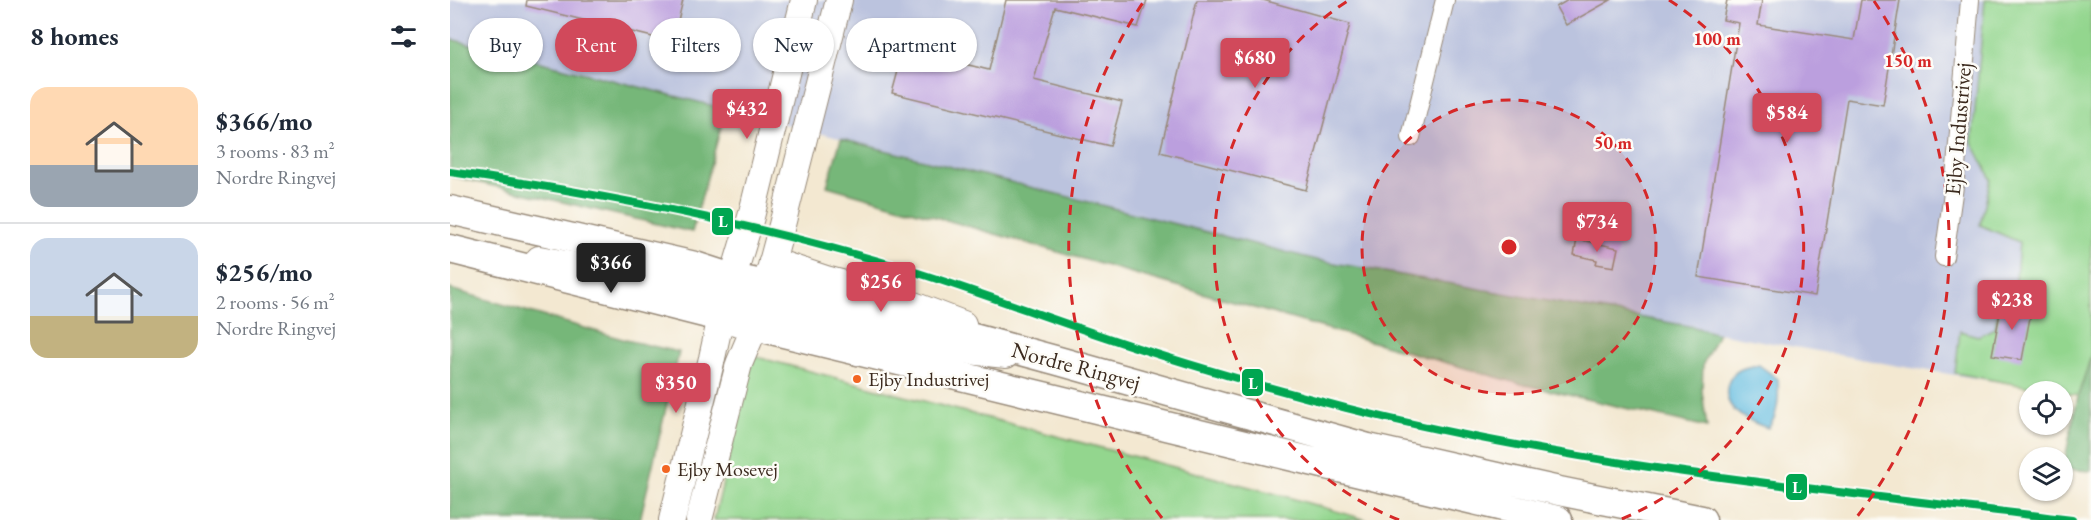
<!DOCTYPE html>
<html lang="en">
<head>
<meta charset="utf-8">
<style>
  :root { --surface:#fff; --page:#f6f6f7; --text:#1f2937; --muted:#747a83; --line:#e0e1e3; --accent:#d1495b }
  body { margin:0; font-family:"EB Garamond",serif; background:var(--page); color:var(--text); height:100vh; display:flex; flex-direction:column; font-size:22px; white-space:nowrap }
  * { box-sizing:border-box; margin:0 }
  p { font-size:20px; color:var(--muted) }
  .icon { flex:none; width:33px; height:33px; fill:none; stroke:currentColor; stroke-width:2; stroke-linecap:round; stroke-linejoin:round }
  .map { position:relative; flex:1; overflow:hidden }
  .side { display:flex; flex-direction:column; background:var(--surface); width:450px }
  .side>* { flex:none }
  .top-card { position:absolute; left:18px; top:18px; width:570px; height:54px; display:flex; gap:12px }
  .tools { position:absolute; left:1569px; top:381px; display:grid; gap:12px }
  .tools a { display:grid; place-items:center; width:54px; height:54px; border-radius:50%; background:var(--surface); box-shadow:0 2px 4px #0004; font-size:30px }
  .price { position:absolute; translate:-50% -51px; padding:0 14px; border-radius:6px; background:var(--accent); color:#fff; font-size:20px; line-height:39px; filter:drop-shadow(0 2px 3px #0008) }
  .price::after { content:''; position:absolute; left:50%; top:36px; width:18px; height:14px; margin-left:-9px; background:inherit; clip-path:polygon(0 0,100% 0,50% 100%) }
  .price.active { background:#222; color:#fff }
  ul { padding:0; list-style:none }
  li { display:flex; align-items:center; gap:18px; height:150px; padding:0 30px }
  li+li { border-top:2px solid var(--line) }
  li span { display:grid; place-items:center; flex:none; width:168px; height:120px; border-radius:18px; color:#555 }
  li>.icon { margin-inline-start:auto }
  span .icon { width:72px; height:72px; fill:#fffc; stroke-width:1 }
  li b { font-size:26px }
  h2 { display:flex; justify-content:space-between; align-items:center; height:72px; padding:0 30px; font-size:26px }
  .tag { padding:0 21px; border-radius:27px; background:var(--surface); box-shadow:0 2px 4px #0004; font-size:21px; line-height:54px }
  .tag.active { background:var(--accent); color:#fff }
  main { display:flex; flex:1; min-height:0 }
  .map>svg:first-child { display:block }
  .industrial { fill:#bbc3de }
  .green { fill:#93d68e; stroke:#678056; stroke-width:1.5 }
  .forest { fill:#76b779; stroke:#58704c; stroke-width:1.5 }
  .water { fill:#63bce0; stroke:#4f737f; stroke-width:1.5 }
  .building { fill:#bb9fde }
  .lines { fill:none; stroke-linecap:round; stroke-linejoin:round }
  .street-casing { stroke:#978978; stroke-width:20 }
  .secondary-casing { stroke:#978978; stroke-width:28 }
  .primary-casing { stroke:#978978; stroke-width:31 }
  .street { stroke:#fff; stroke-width:18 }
  .secondary { stroke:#fff; stroke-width:26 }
  .primary { stroke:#fff; stroke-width:28 }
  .tram-1-casing { stroke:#fdfcf7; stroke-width:12 }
  .tram-1 { stroke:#00a651; stroke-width:8 }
  .ring { fill:none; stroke:#d62828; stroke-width:3; stroke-dasharray:10 8 }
  .bus-dot { fill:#f26522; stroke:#fdfcf7; stroke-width:2 }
  .labels { text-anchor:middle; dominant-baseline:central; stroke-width:5; stroke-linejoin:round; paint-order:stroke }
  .bus-label { font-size:20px; fill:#3b2a1e; stroke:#fdfcf7; text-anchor:start }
  .street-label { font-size:22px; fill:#3b2a1e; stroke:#fdfcf7 }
  .centre { fill:#d62828; stroke:#fdfcf7; stroke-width:3 }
  .ring-label { font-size:18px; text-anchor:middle; font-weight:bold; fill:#d62828; stroke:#fdfcf7; stroke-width:5; stroke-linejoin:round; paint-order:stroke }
  .line-badge { stroke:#fdfcf7; stroke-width:2 }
  .badge-label { font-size:16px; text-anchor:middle; font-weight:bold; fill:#fff }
</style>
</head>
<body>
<main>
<section class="side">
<h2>8 homes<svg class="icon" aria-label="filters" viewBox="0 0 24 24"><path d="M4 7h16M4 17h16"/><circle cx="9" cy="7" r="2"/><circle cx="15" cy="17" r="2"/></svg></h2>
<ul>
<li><span style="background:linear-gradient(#ffd9b3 65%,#9aa5b1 0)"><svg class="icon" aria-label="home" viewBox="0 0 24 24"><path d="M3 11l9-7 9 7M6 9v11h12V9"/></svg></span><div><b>$366/mo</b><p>3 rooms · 83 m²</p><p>Nordre Ringvej</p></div></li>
<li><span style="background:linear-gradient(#c9d6e8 65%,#c2b280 0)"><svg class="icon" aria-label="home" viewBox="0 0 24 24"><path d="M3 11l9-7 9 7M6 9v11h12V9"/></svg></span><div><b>$256/mo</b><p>2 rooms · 56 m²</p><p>Nordre Ringvej</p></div></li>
</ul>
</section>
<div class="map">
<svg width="1641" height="520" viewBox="0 0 1641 520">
  <rect width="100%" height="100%" fill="#fdfcf7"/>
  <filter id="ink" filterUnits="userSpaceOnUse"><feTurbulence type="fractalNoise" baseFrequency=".0167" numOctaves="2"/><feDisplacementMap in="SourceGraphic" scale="12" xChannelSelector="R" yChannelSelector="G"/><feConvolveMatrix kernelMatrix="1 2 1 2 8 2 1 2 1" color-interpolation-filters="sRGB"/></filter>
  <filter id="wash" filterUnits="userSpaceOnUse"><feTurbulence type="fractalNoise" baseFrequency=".008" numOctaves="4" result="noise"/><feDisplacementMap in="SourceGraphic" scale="24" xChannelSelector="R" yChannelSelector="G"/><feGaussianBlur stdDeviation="1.35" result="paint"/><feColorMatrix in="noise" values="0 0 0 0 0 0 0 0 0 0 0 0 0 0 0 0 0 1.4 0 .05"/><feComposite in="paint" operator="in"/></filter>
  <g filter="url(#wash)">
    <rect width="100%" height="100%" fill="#f3e8d1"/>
    <!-- industrial -->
    <path class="industrial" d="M 0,0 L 1641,0 L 1641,357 L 1628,396 L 1612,392 L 1449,366 L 867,260 L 0,39 Z"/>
    <!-- green -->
    <path class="green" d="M 1535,0 L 1641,0 L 1641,357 L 1628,396 L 1505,373 L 1510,331 L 1528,336 L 1545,328 L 1550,300 L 1564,301 L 1565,293 L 1569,242 L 1530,225 L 1541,179 L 1522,142 Z
      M 303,356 L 834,496 L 917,520 L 264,520 Z"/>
    <!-- forest -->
    <path class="forest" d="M 0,39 L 276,109 L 242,232 L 0,176 Z
      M 391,139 L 867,260 L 1244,327 L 1268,334 L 1253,364 L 1252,391 L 1257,427 L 1067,383 L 377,186 Z
      M 0,289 L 176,340 L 229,352 L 190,520 L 0,520 Z
      M 1641,357 L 1641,471 L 1613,469 L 1628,396 Z"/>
    <!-- water -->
    <path class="water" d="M 1309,365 L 1328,379 C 1329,394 1329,416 1318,428 C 1306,424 1288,417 1281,406 C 1277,400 1276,394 1277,388 C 1280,370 1294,367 1309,365 Z"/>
    <g id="blocks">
      <!-- building -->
      <path class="building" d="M 77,0 L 233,0 L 223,42 L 76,6 Z
        M 556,0 L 697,0 L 688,27 L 605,7 L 584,80 L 672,102 L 660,146 L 442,93 L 454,49 L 539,70 Z
        M 747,0 L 813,0 L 900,24 L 856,190 L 710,152 Z
        M 1118,0 L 1161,0 L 1116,25 L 1106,7 Z
        M 1277,0 L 1312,0 L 1308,25 L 1404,40 L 1411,0 L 1450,0 L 1433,105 L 1397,99 L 1365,296 L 1248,277 L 1289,23 L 1273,20 Z
        M 1127,239 L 1168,248 L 1164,267 L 1146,264 L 1147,260 L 1124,255 Z
        M 1552,302 L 1582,307 L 1572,360 L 1542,355 Z"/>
    </g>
  </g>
  <g filter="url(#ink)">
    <use href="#blocks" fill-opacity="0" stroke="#978978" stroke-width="1.5"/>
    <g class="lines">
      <defs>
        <path id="street" d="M 961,137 L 995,0
          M 1494,257 L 1505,179 L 1520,0"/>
        <path id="secondary" d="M 89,259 L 246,288 L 278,292 L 293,290
          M 322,261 L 376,279 L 440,296 L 513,324
          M 295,306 L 311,304 C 391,326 472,348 556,355
          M 222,520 L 262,358 L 271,317 L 301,217 L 354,0
          M 249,520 L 289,364 L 305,326 L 332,225 L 389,0"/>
        <path id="primary" d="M 0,210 L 245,266 L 282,278 L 353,292 L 605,360 L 918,448 L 1109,491 L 1252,520
          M 0,249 L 305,326 L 926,477 L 1108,520"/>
      </defs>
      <!-- street casing -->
      <use href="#street" class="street-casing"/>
      <!-- secondary casing -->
      <use href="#secondary" class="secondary-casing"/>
      <!-- primary casing -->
      <use href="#primary" class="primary-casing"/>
      <!-- street -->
      <use href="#street" class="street"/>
      <!-- secondary -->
      <use href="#secondary" class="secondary"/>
      <!-- primary -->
      <use href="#primary" class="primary"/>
      <defs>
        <path id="tram-1" d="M 0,172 C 157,194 313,225 465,272 C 529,292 592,316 655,337 C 734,364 815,387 896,408 C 1133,468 1379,490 1622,520"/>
      </defs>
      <!-- tram-1 casing -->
      <use href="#tram-1" class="tram-1-casing"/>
      <!-- tram-1 -->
      <use href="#tram-1" class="tram-1"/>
    </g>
  </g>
  <!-- distance rings -->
  <circle cx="1059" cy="247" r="147" fill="#d62828" fill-opacity=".12"/>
  <g class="ring">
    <circle cx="1059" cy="247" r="147"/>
    <path d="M949 520A294 294 0 0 1 899 0M1219 0A294 294 0 0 1 1169 520"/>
    <path d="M712 518A440 440 0 0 1 694 1M1424 1A440 440 0 0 1 1406 518"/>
  </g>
  <!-- markers -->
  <g class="bus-dot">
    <circle cx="407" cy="379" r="5"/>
    <circle cx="216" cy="469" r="5"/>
  </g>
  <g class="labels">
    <!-- bus labels -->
    <g class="bus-label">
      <text x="418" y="379">Ejby Industrivej</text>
      <text x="227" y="469">Ejby Mosevej</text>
    </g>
    <!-- street labels -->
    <g class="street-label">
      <text transform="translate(1508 129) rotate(-85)">Ejby Industrivej</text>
      <text transform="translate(626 366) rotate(15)">Nordre Ringvej</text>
    </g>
  </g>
  <circle cx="1059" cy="247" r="9" class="centre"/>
  <g class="ring-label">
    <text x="1267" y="45">100 m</text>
    <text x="1458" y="67">150 m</text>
    <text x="1163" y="149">50 m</text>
  </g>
  <g class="line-badge">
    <rect x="261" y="207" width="23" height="29" rx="6" fill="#00a651"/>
    <rect x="791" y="368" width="23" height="29" rx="6" fill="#00a651"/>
    <rect x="1335" y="473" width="23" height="28" rx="6" fill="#00a651"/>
  </g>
  <g class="badge-label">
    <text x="273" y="227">L</text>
    <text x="803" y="389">L</text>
    <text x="1347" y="493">L</text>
  </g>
</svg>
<div class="tools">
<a><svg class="icon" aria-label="locate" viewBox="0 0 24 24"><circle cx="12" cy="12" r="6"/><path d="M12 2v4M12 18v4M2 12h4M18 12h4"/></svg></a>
<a><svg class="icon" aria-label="layers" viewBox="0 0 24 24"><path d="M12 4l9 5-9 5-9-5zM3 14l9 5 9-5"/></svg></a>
</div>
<b class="price" style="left:805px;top:89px">$680</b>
<b class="price" style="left:297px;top:140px">$432</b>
<b class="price" style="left:1337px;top:144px">$584</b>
<b class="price" style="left:1147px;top:253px">$734</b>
<b class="price active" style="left:161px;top:294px">$366</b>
<b class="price" style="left:431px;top:313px">$256</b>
<b class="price" style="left:1562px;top:331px">$238</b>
<b class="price" style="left:226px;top:414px">$350</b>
<div class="top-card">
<a class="tag">Buy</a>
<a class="tag active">Rent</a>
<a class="tag">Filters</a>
<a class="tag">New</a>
<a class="tag">Apartment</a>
</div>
</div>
</main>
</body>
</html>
